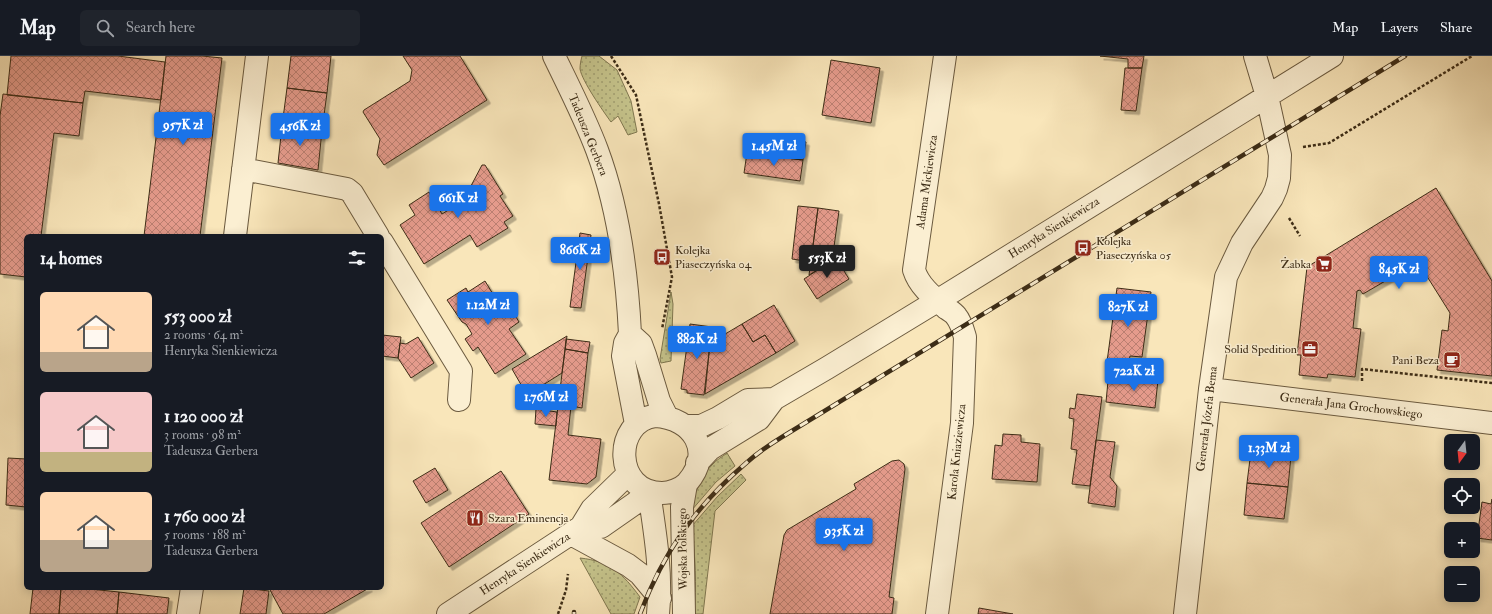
<!DOCTYPE html>
<html lang="en">
<head>
<meta charset="utf-8">
<style>
  :root { --surface:#171b24; --page:#20242c; --text:#f1f3f6; --muted:#9ea1a6; --line:#363941; --accent:#1a73e8 }
  body { margin:0; font-family:"IM FELL Double Pica",serif; background:var(--page); color:var(--text); height:100vh; display:flex; flex-direction:column; font-size:15px; white-space:nowrap }
  * { box-sizing:border-box; margin:0 }
  p { font-size:13px; color:var(--muted) }
  .icon { flex:none; width:22px; height:22px; fill:none; stroke:currentColor; stroke-width:2; stroke-linecap:round; stroke-linejoin:round }
  .map { position:relative; flex:1; overflow:hidden }
  .sheet { position:absolute; left:24px; top:178px; width:360px; height:356px; display:flex; flex-direction:column; background:var(--surface); border-radius:6px; box-shadow:0 2px 10px #0003 }
  .sheet>* { flex:none }
  .needle { width:26px; rotate:195deg }
  .controls { position:absolute; left:1444px; top:378px; display:grid; gap:8px }
  .controls a { display:grid; place-items:center; width:36px; height:36px; border-radius:6px; background:var(--surface); box-shadow:0 2px 10px #0003; font-size:20px }
  .price { position:absolute; translate:-50% -34px; padding:0 9px; border-radius:4px; background:var(--accent); color:#fff; font-size:13px; line-height:26px; filter:drop-shadow(0 1px 2px #0008) }
  .price::after { content:''; position:absolute; left:50%; top:24px; width:12px; height:9px; margin-left:-6px; background:inherit; clip-path:polygon(0 0,100% 0,50% 100%) }
  .price.on { background:#222; color:#fff }
  ul { padding:0; list-style:none }
  li { display:flex; align-items:center; gap:12px; height:100px; padding:0 16px }
  li span { display:grid; place-items:center; flex:none; width:112px; height:80px; border-radius:6px; color:#555 }
  li>.icon { margin-inline-start:auto }
  span .icon { width:48px; height:48px; fill:#fffc; stroke-width:1 }
  li b { font-size:17px }
  h2 { display:flex; justify-content:space-between; align-items:center; height:48px; padding:0 16px; font-size:17px }
  header { display:flex; align-items:center; gap:24px; box-sizing:border-box; height:56px; padding:0 20px; background:var(--surface); border-bottom:1px solid var(--line) }
  header strong { font-size:19px }
  nav { display:flex; gap:22px; margin-inline-start:auto; font-size:14px }
  .search { width:280px; height:36px; background:var(--page); display:flex; align-items:center; gap:10px; box-sizing:border-box; padding:0 14px; border-radius:6px; color:var(--muted); font-size:15px }
  .map>svg:first-child { display:block }
  .grass { fill:url(#grass-dots); stroke:#807850 }
  .building { fill:url(#building-cross-hatch); stroke:#3c2c16; filter:url(#shadow) }
  .lines { fill:none; stroke-linecap:round; stroke-linejoin:round }
  .minor-casing { stroke:#6b5a3f; stroke-width:24 }
  .path { stroke:#3c2c16; stroke-width:2.5; stroke-dasharray:3 2; stroke-linecap:butt }
  .minor { stroke:#fbefd2; stroke-width:22 }
  .rail-casing { stroke:#3c2c16; stroke-width:4.5 }
  .rail { stroke:#fbefd2; stroke-width:3; stroke-dasharray:9; stroke-linecap:butt }
  .labels { text-anchor:middle; dominant-baseline:central; stroke-width:3; stroke-linejoin:round; paint-order:stroke }
  .street-label { font-size:12px; fill:#3c2c16; stroke:#fbefd2 }
  .poi-label { font-size:12px; fill:#3c2c16; stroke:#fbefd2; text-anchor:start }
</style>
</head>
<body>
<header>
<strong>Map</strong>
<div class="search"><svg class="icon" aria-label="search" viewBox="0 0 24 24"><circle cx="10" cy="10" r="6"/><path d="M15 15l6 6"/></svg>Search here</div>
<nav><a>Map</a><a>Layers</a><a>Share</a></nav>
</header>
<div class="map">
<svg width="1492" height="558" viewBox="0 0 1492 558">
  <defs>
    <pattern id="grass-dots" width="8" height="8" patternUnits="userSpaceOnUse"><rect width="8" height="8" fill="#c5c38b"/><path d="M2 2h.1M6 6h.1" fill="none" stroke="#a19f71" stroke-width="1.8" stroke-linecap="round"/></pattern>
    <pattern id="building-cross-hatch" width="8" height="8" patternUnits="userSpaceOnUse"><rect width="8" height="8" fill="#e59b8c"/><path d="M0 0l8 8M0 8l8-8" fill="none" stroke="#bb7f71"/></pattern>
    <filter id="shadow"><feDropShadow dx="3.5" dy="3.5" stdDeviation="0" flood-color="#0004"/></filter>
  </defs>
  <rect width="100%" height="100%" fill="#f9e6ba"/>
  <filter id="stains"><feTurbulence type="fractalNoise" baseFrequency=".005" numOctaves="4"/><feColorMatrix values="0 0 0 0 .2 0 0 0 0 .09 0 0 0 0 .02 0 0 0 .5 -.17"/></filter>
  <radialGradient id="worn" r=".72"><stop offset=".6" stop-color="#630" stop-opacity="0"/><stop offset="1" stop-color="#630" stop-opacity=".3"/></radialGradient>
  <!-- grass -->
  <path class="grass" d="M 582,0 L 599,0 L 617,14 L 631,45 L 637,76 L 628,79 L 618,60 L 611,66 C 603,55 582,25 580,13 C 580,8 581,4 582,0 Z
    M 671,236 L 673,248 L 671,305 L 661,307 L 660,303 Z
    M 727,397 L 735,410 L 716,426 L 691,455 C 694,438 700,421 712,409 C 716,404 722,401 727,397 Z
    M 741,418 L 746,424 L 715,455 L 703,558 L 694,558 C 697,529 695,500 692,470 L 717,441 Z
    M 580,502 C 610,505 623,518 640,541 L 634,558 L 611,558 Z"/>
  <!-- building -->
  <path class="building" d="M 11,0 L 118,0 L 165,6 L 161,44 L 85,35 L 83,47 L 7,39 Z
    M 166,0 L 202,0 L 222,2 L 200,180 L 144,180 Z
    M 291,0 L 331,0 L 327,37 L 287,32 Z
    M 403,0 L 460,0 L 487,44 L 384,109 L 377,99 L 380,83 L 363,56 L 364,54 L 410,25 L 412,14 Z
    M 1100,0 L 1144,0 L 1142,12 L 1128,12 L 1128,3 Z
    M 831,4 L 880,12 L 871,67 L 822,59 Z
    M 1125,12 L 1142,12 L 1136,55 L 1121,54 Z
    M 287,32 L 327,37 L 322,74 L 282,70 Z
    M 3,38 L 83,47 L 79,80 L 54,77 L 41,180 L 26,180 L 26,221 L 0,218 L 0,60 Z
    M 282,70 L 322,74 L 318,114 L 278,107 Z
    M 756,78 L 806,86 L 803,104 L 753,98 Z
    M 747,97 L 803,104 L 800,125 L 744,117 Z
    M 482,109 L 485,109 L 503,138 L 500,140 L 513,160 L 504,166 L 508,172 L 477,191 L 470,179 L 424,208 L 400,169 L 415,159 L 409,149 L 429,136 L 442,158 L 463,145 Z
    M 1436,132 L 1492,225 L 1492,320 L 1437,314 L 1442,274 L 1448,275 L 1450,257 L 1418,206 L 1363,238 L 1360,234 L 1357,235 L 1353,272 L 1361,273 L 1355,321 L 1328,318 L 1327,322 L 1299,319 L 1301,299 L 1297,299 L 1307,211 Z
    M 798,150 L 818,152 L 812,197 L 806,196 L 805,205 L 792,203 Z
    M 818,152 L 839,155 L 832,205 L 809,219 Z
    M 580,177 L 591,179 L 581,252 L 570,251 Z
    M 836,202 L 849,223 L 817,243 L 804,223 Z
    M 485,225 L 502,253 L 509,249 L 519,266 L 509,273 L 526,298 L 495,318 L 478,291 L 473,295 L 465,283 L 472,278 L 466,268 L 462,266 L 447,244 L 466,232 L 468,236 Z
    M 1117,232 L 1151,236 L 1142,301 L 1130,300 L 1127,316 L 1106,313 Z
    M 774,249 L 795,285 L 776,297 L 765,279 L 753,286 L 742,268 Z
    M 690,268 L 712,271 L 704,339 L 687,337 L 687,334 L 681,333 Z
    M 742,268 L 753,286 L 765,279 L 776,297 L 705,338 L 710,287 Z
    M 382,279 L 401,281 L 398,302 L 382,300 Z
    M 567,280 L 562,317 L 527,339 L 512,313 Z
    M 418,281 L 434,307 L 411,322 L 398,302 L 400,287 L 406,288 Z
    M 566,283 L 590,286 L 588,297 L 565,293 Z
    M 565,293 L 588,297 L 582,352 L 571,350 L 568,379 L 601,383 L 596,421 L 587,428 L 549,424 Z
    M 1137,317 L 1148,319 L 1148,323 L 1158,324 L 1155,352 L 1106,346 L 1108,325 L 1136,328 Z
    M 1077,338 L 1102,341 L 1090,430 L 1072,428 L 1077,394 L 1071,393 L 1074,363 L 1069,362 L 1070,352 L 1075,353 Z
    M 536,353 L 557,356 L 556,370 L 535,368 Z
    M 1003,378 L 1021,379 L 1021,386 L 1040,388 L 1037,426 L 992,423 L 995,389 L 1002,390 Z
    M 1096,384 L 1115,386 L 1110,421 L 1117,430 L 1115,451 L 1088,447 Z
    M 1251,395 L 1291,400 L 1288,431 L 1247,427 Z
    M 8,402 L 26,403 L 26,451 L 6,449 Z
    M 899,404 L 904,408 L 905,413 L 889,541 L 894,542 L 892,558 L 770,558 L 784,479 L 787,474 L 856,433 L 854,428 L 892,405 Z
    M 435,412 L 448,434 L 426,447 L 413,425 Z
    M 501,415 L 529,458 L 449,511 L 421,467 Z
    M 1247,427 L 1288,431 L 1284,463 L 1244,459 Z
    M 1492,443 L 1492,484 L 1477,482 L 1482,446 L 1491,448 Z
    M 33,532 L 61,532 L 59,558 L 30,558 Z
    M 61,532 L 80,532 L 119,536 L 117,558 L 59,558 Z
    M 244,532 L 269,535 L 266,558 L 240,558 Z
    M 274,532 L 369,532 L 324,558 L 283,558 L 270,534 Z
    M 119,536 L 169,542 L 167,558 L 117,558 Z
    M 979,552 L 1013,558 L 978,558 Z"/>
  <g class="lines">
    <defs>
      <path id="minor" d="M 554,0 C 569,31 585,62 597,94 C 619,153 627,216 630,278 L 625,287 L 623,300 L 636,368
        M 243,113 L 347,133 L 352,137 L 378,180
        M 235,180 L 257,0
        M 382,186 L 461,315 L 459,344
        M 630,278 L 641,288 L 645,299 L 659,345 L 667,361
        M 1210,333 L 1492,367
        M 655,360 C 694,362 714,396 687,427 C 681,433 670,437 662,437 C 613,437 613,365 655,360 Z
        M 686,370 L 701,370 L 718,362 L 748,344 L 774,343
        M 697,407 L 710,393 L 759,363 L 774,343 L 827,312 L 937,245 L 1332,0
        M 649,436 C 655,476 662,517 658,558
        M 581,471 L 601,471 L 634,448 L 649,436
        M 571,478 L 628,509 L 640,518 L 660,542
        M 188,558 L 192,532
        M 448,558 L 581,471 L 592,453 L 628,418
        M 684,558 L 682,451 L 686,428
        M 937,558 L 962,367 L 965,281 C 963,274 961,266 956,260 C 954,257 949,254 946,252 C 933,241 919,230 914,214 L 945,0
        M 1185,558 L 1210,333 L 1226,221 L 1242,187 L 1272,142 L 1276,133 L 1279,122 L 1280,99 L 1267,40 L 1255,0"/>
    </defs>
    <!-- minor casing -->
    <use href="#minor" class="minor-casing"/>
    <!-- path -->
    <path class="path" d="M 611,0 L 636,39 L 659,148 L 672,221 L 662,273
      M 1303,91 L 1329,87 L 1472,0
      M 1289,162 L 1300,180
      M 1362,325 L 1362,313 L 1492,327
      M 558,558 L 566,534 L 568,518"/>
    <!-- minor -->
    <use href="#minor" class="minor"/>
    <defs>
      <path id="rail" d="M 574,558 L 574,556
        M 640,558 C 663,497 695,451 745,408 C 756,398 769,389 782,381 L 1405,0"/>
    </defs>
    <!-- rail casing -->
    <use href="#rail" class="rail-casing"/>
    <!-- rail -->
    <use href="#rail" class="rail"/>
  </g>
  <!-- icons -->
  <defs>
    <symbol id="bus-square" viewBox="-11 -11 22 22"><rect x="-9" y="-9" width="18" height="18" rx="4" fill="#8f2418" stroke="#fbefd2"/><path d="M-5-6H5V4H4V6H2V4H-2V6H-4V4H-5ZM-3.5-4V0h7V-4ZM-3.5 1.2v1.5H-2V1.2ZM2 1.2v1.5H3.5V1.2Z" fill="#fff"/></symbol>
    <symbol id="supermarket-square" viewBox="-11 -11 22 22"><rect x="-9" y="-9" width="18" height="18" rx="4" fill="#8f2418" stroke="#fbefd2"/><path d="M-6-5.5h2.5l.6 2H6L4.5 2H-2.5L-4.4-4H-6ZM-1.5 3.2a1.3 1.3 0 1 0 .1 0ZM3 3.2a1.3 1.3 0 1 0 .1 0Z" fill="#fff"/></symbol>
    <symbol id="office-square" viewBox="-11 -11 22 22"><rect x="-9" y="-9" width="18" height="18" rx="4" fill="#8f2418" stroke="#fbefd2"/><path d="M-6-3h4V-5.5h4V-3h4V5H-6ZM-1-4.5V-3h2v-1.5ZM-6 0V1H6V0Z" fill="#fff"/></symbol>
    <symbol id="cafe-square" viewBox="-11 -11 22 22"><rect x="-9" y="-9" width="18" height="18" rx="4" fill="#8f2418" stroke="#fbefd2"/><path d="M-5.5-4.5H6V0H3Q3 3.5 0 3.5H-2.5Q-5.5 3.5-5.5 0ZM3-3.2v2h1.7v-2ZM-6 4.5H4V6H-6Z" fill="#fff"/></symbol>
    <symbol id="restaurant-square" viewBox="-11 -11 22 22"><rect x="-9" y="-9" width="18" height="18" rx="4" fill="#8f2418" stroke="#fbefd2"/><path d="M-5-6h1v4h1v-4h1v4h1v-4h1v5L-1.5 .5V6h-2V.5L-5-1ZM5-6V6H3V1.5H1.5Q1.5-4 5-6Z" fill="#fff"/></symbol>
  </defs>
  <g fill-rule="evenodd">
    <use href="#bus-square" x="1073" y="182" width="20" height="20"/>
    <use href="#bus-square" x="652" y="191" width="20" height="20"/>
    <use href="#supermarket-square" x="1314" y="198" width="20" height="20"/>
    <use href="#office-square" x="1300" y="283" width="20" height="20"/>
    <use href="#cafe-square" x="1442" y="294" width="20" height="20"/>
    <use href="#restaurant-square" x="465" y="452" width="20" height="20"/>
  </g>
  <g class="labels">
    <!-- street labels -->
    <g class="street-label">
      <text transform="translate(588 79) rotate(68)">Tadeusza Gerbera</text>
      <text transform="translate(927 126) rotate(-82)">Adama Mickiewicza</text>
      <text transform="translate(1054 172) rotate(-32)">Henryka Sienkiewicza</text>
      <text transform="translate(1351 350) rotate(7)">Generała Jana Grochowskiego</text>
      <text transform="translate(1207 363) rotate(-83)">Generała Józefa Bema</text>
      <text transform="translate(957 396) rotate(-84)">Karola Kniaziewicza</text>
      <text transform="translate(683 493) rotate(-91)">Wojska Polskiego</text>
      <text transform="translate(525 508) rotate(-33)">Henryka Sienkiewicza</text>
    </g>
    <!-- poi labels -->
    <g class="poi-label">
      <text x="1096" y="185">Kolejka<tspan x="1096" dy="14">Piaseczyńska 05</tspan></text>
      <text x="675" y="194">Kolejka<tspan x="675" dy="14">Piaseczyńska 04</tspan></text>
      <text x="1311" y="208" text-anchor="end">Żabka</text>
      <text x="1297" y="293" text-anchor="end">Solid Spedition</text>
      <text x="1439" y="304" text-anchor="end">Pani Beza</text>
      <text x="488" y="462">Szara Eminencja</text>
    </g>
  </g>
  <rect width="100%" height="100%" filter="url(#stains)"/>
  <rect width="100%" height="100%" fill="url(#worn)"/>
</svg>
<div class="controls">
<a><svg class="needle" viewBox="-14 -14 28 28"><path d="M0-13l5 13h-10z" fill="#e53935"/><path d="M0 13l5-13h-10z" fill="#9ea1a6"/></svg></a>
<a><svg class="icon" aria-label="locate" viewBox="0 0 24 24"><circle cx="12" cy="12" r="6"/><path d="M12 2v4M12 18v4M2 12h4M18 12h4"/></svg></a>
<a>+</a>
<a>−</a>
</div>
<b class="price" style="left:183px;top:90px">957K zł</b>
<b class="price" style="left:300px;top:91px">456K zł</b>
<b class="price" style="left:774px;top:111px">1.45M zł</b>
<b class="price" style="left:458px;top:163px">661K zł</b>
<b class="price" style="left:580px;top:215px">866K zł</b>
<b class="price on" style="left:827px;top:223px">553K zł</b>
<b class="price" style="left:1399px;top:234px">845K zł</b>
<b class="price" style="left:488px;top:270px">1.12M zł</b>
<b class="price" style="left:1128px;top:272px">827K zł</b>
<b class="price" style="left:697px;top:304px">882K zł</b>
<b class="price" style="left:1134px;top:336px">722K zł</b>
<b class="price" style="left:546px;top:362px">1.76M zł</b>
<b class="price" style="left:1269px;top:413px">1.33M zł</b>
<b class="price" style="left:844px;top:496px">935K zł</b>
<section class="sheet">
<h2>14 homes<svg class="icon" aria-label="filters" viewBox="0 0 24 24"><path d="M4 7h16M4 17h16"/><circle cx="9" cy="7" r="2"/><circle cx="15" cy="17" r="2"/></svg></h2>
<ul>
<li><span style="background:linear-gradient(#ffd9b3 75%,#b9a48a 0)"><svg class="icon" aria-label="home" viewBox="0 0 24 24"><path d="M3 11l9-7 9 7M6 9v11h12V9"/></svg></span><div><b>553 000 zł</b><p>2 rooms · 64 m²</p><p>Henryka Sienkiewicza</p></div></li>
<li><span style="background:linear-gradient(#f6c9c9 75%,#c2b280 0)"><svg class="icon" aria-label="home" viewBox="0 0 24 24"><path d="M3 11l9-7 9 7M6 9v11h12V9"/></svg></span><div><b>1 120 000 zł</b><p>3 rooms · 98 m²</p><p>Tadeusza Gerbera</p></div></li>
<li><span style="background:linear-gradient(#ffd9b3 60%,#b9a48a 0)"><svg class="icon" aria-label="home" viewBox="0 0 24 24"><path d="M3 11l9-7 9 7M6 9v11h12V9"/></svg></span><div><b>1 760 000 zł</b><p>5 rooms · 188 m²</p><p>Tadeusza Gerbera</p></div></li>
</ul>
</section>
</div>
</body>
</html>
